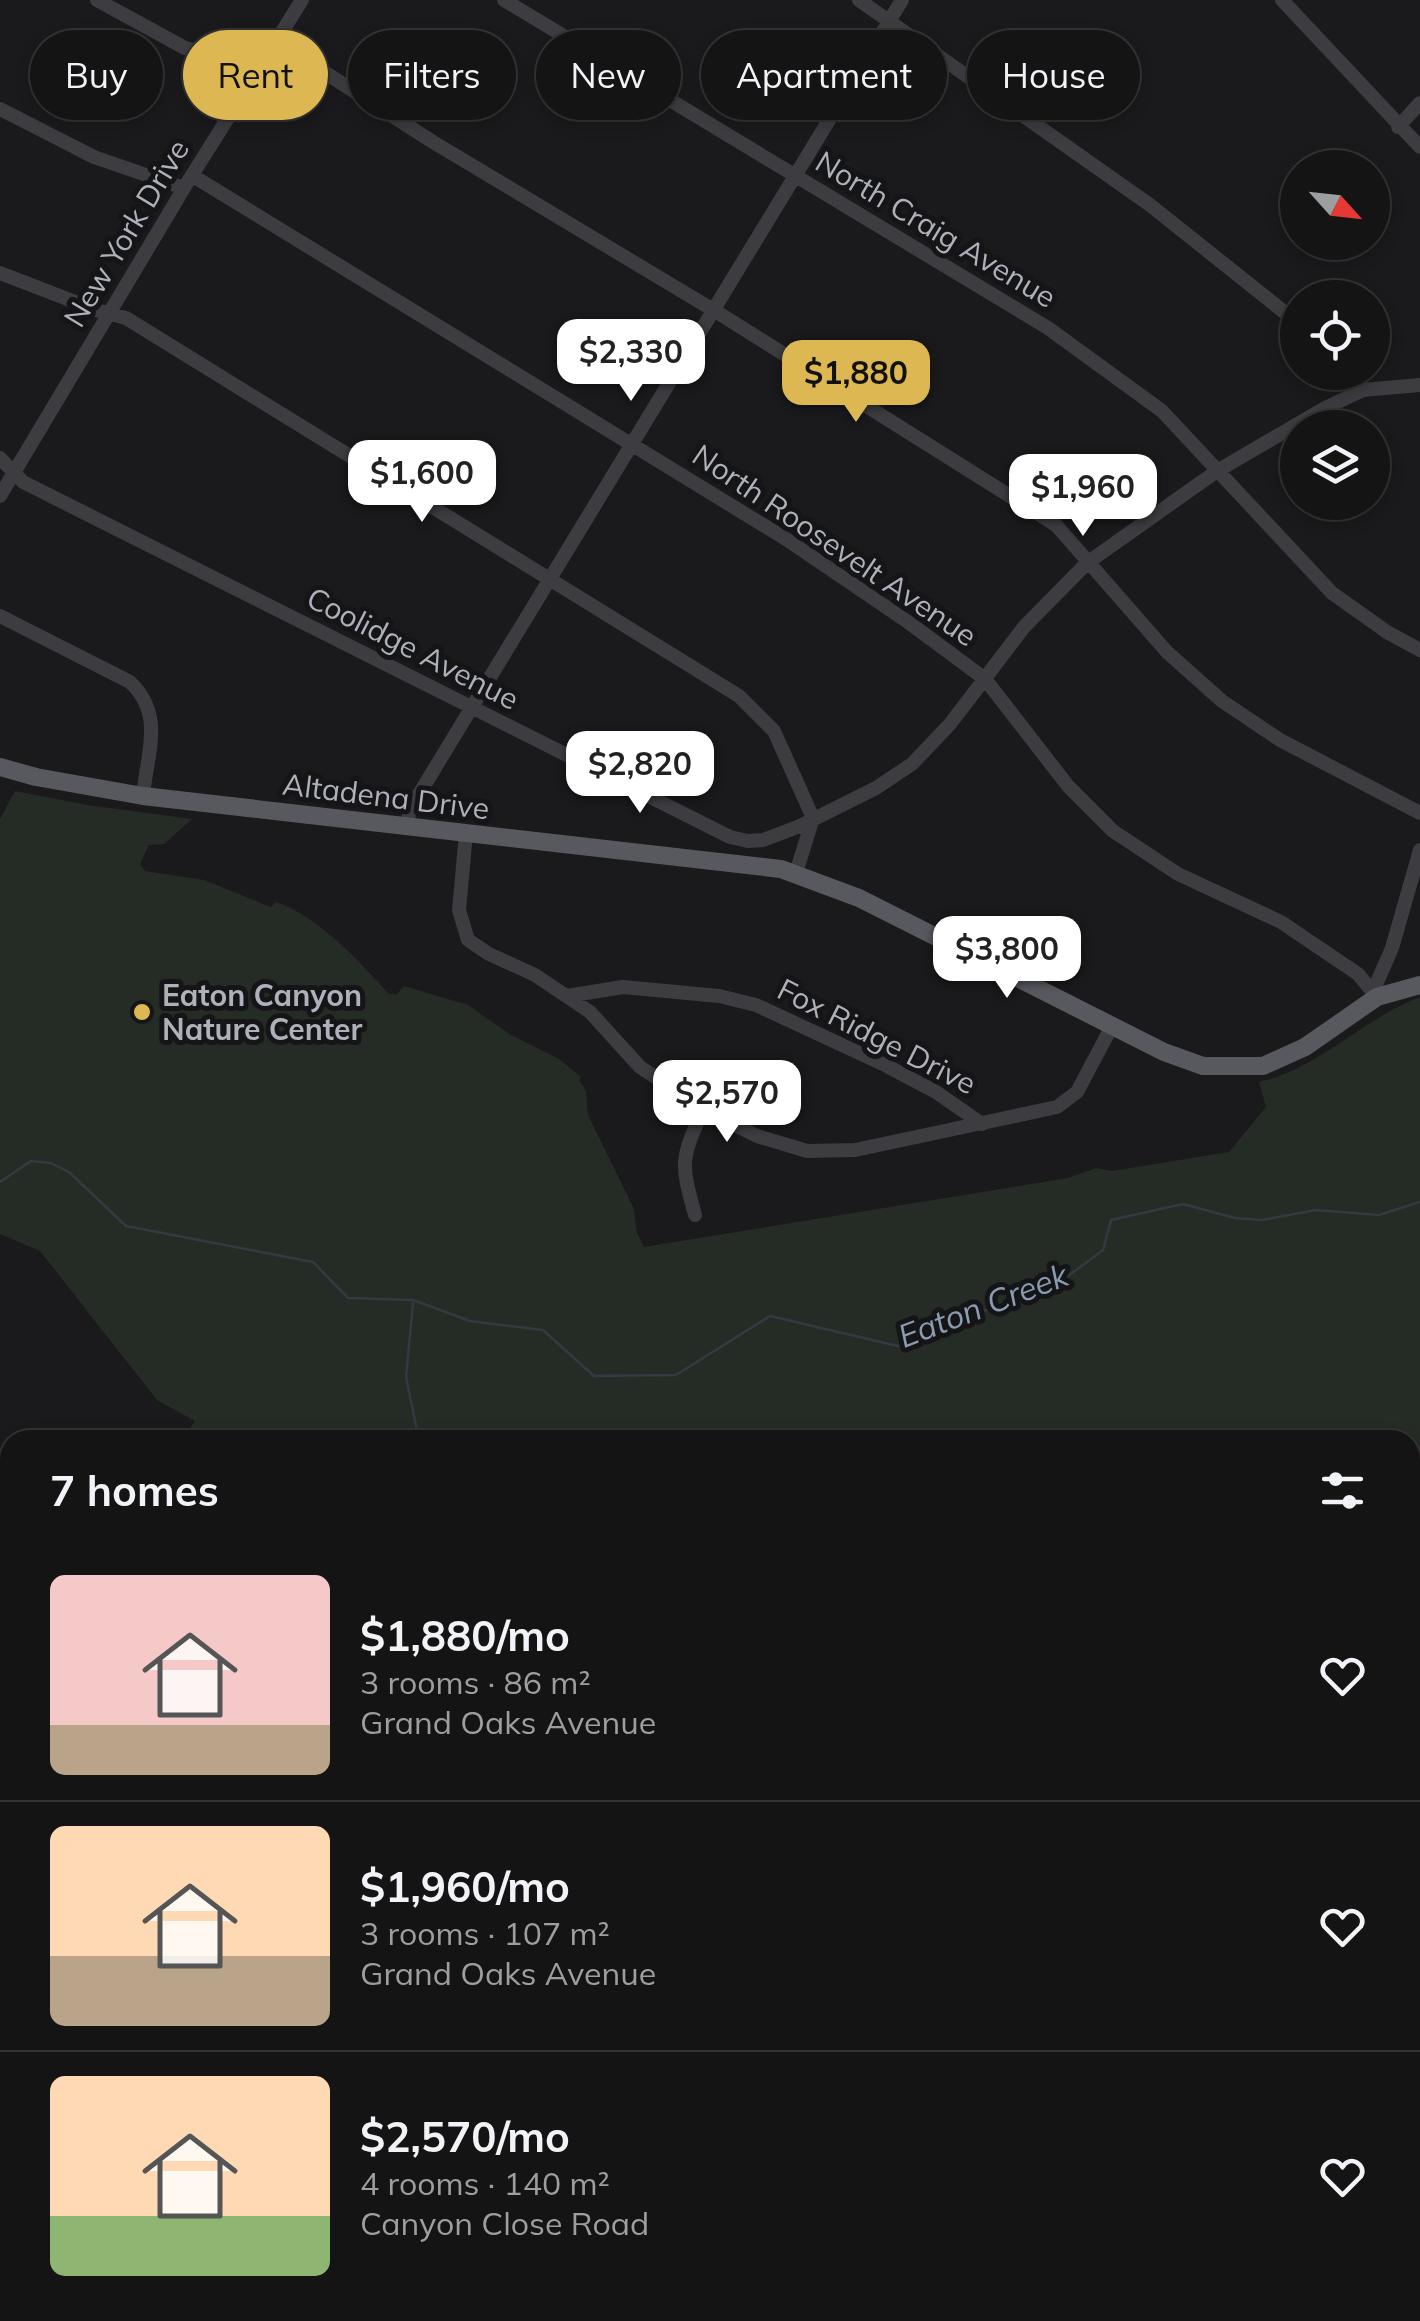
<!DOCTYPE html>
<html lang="en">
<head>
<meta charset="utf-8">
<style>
  :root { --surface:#141415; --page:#1d1d1e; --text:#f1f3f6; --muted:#9d9ea0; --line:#333334; --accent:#ddb852 }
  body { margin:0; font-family:Mulish,sans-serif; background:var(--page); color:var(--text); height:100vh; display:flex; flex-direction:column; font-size:38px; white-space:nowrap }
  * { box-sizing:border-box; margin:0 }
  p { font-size:32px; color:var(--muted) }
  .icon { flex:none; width:55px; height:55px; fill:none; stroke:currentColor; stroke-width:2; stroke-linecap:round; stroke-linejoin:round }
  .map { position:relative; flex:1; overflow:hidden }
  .details { position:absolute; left:0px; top:1430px; width:1420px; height:892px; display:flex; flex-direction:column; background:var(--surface); border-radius:30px 30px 0 0; box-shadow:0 5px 15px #0003,0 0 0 2px var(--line) }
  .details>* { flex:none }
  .banner { position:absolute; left:30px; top:30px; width:1360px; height:90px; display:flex; gap:20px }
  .needle { width:65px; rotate:117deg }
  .buttons { position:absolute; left:1280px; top:150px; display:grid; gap:20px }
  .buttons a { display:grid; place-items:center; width:110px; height:110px; border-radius:50%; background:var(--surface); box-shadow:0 5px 15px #0003,0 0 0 2px var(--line); font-size:50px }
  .price { position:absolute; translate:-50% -85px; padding:0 22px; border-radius:20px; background:#fff; color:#222; font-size:32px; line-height:65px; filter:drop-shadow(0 2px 5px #0008) }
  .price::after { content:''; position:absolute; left:50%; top:60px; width:30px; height:22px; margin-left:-15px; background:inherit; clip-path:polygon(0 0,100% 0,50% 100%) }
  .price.selected { background:var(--accent); color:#111 }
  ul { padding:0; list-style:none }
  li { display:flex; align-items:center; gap:30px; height:250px; padding:0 50px }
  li+li { border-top:2px solid var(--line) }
  li span { display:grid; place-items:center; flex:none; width:280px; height:200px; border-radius:15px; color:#555 }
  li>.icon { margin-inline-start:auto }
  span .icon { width:120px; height:120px; fill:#fffc; stroke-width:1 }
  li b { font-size:42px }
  h2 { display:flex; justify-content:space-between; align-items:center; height:120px; padding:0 50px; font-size:42px }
  .chip { padding:0 35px; border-radius:45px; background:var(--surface); box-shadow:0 5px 15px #0003,0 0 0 2px var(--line); font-size:35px; line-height:90px }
  .chip.selected { background:var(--accent); color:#111 }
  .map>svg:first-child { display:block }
  .green { fill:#252c26 }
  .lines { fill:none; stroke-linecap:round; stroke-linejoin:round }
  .stream { stroke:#343a41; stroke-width:2.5 }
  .canal { stroke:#343a41; stroke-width:10 }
  .minor { stroke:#3c3c41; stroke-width:14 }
  .major { stroke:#58595f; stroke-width:18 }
  .poi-dot { fill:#ddb852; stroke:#151517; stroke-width:4 }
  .labels { text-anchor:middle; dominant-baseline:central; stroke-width:10; stroke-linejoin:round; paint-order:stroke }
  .street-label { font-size:30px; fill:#aeb1ba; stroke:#151517 }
  .poi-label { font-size:30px; font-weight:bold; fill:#aeb1ba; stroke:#151517; text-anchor:start }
  .water-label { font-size:32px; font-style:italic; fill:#8a9cb0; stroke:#151517 }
</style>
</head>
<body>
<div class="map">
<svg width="1420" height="2321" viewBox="0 0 1420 2321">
  <rect width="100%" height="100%" fill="#1a1a1c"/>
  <!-- green -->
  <path class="green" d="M 15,791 L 87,805 L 192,819 L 164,844 L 149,845 L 140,864 L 145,871 L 204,880 L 271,907 L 276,902 C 318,916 359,961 388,993 L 396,995 L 404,986 L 468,1005 L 511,1035 L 559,1059 L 581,1077 L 579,1080 L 586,1091 L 588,1115 L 634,1209 L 637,1233 L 644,1247 L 1068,1178 L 1096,1168 L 1112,1171 L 1229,1152 L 1266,1107 L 1259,1082 C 1319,1069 1362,1019 1420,997 L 1420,2321 L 127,2321 L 131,2312 L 1410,2312 L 1410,1440 L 181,1440 L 195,1421 L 157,1400 L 40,1251 L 0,1234 L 0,819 Z"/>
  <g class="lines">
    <!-- stream -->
    <path class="stream" d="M 0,1182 L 31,1161 L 51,1163 L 69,1172 L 126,1226 L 313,1262 L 348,1298 L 413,1300 L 470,1321 L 543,1330 L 594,1376 L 676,1375 L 770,1316 L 898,1346 L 1067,1277 L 1103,1250 L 1111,1220 L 1183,1204 L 1235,1218 L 1262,1220 L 1316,1210 L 1379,1215 L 1420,1202
      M 413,1303 L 406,1377 L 419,1440
      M 892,2321 L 896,2312"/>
    <!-- canal -->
    <path class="canal" d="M 0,2314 L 2,2321"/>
    <!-- minor -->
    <path class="minor" d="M 97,0 L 185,48 L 260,66
      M 504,0 L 1048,328 L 1162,411 L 1332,593 L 1387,632 L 1420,650
      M 859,0 L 1150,205 L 1298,323
      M 1282,0 L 1420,147
      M 276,41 L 433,142 L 720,314 L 1056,525 L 1167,652 L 1222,701 L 1280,740 L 1420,813
      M 0,109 L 94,157 L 184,188
      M 1398,127 L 1420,103
      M 193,176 L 786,539 L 908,622 L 985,679 L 1068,786 L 1113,831 L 1178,874 L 1281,922 L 1358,974 L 1377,997
      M 0,273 L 96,310 L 126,318 L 739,696 L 774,731 L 813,818 L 796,873
      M 0,458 L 23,482 L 730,837 L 748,841 L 763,840 L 800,826 L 876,788 L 912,764 L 950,724 L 1024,627 L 1087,563 L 1217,471 L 1325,408 L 1363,390 L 1420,385
      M 0,496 L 184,188 L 302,0
      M 0,616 L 130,682 C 165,715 147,753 143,796
      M 407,826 L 410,809 L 902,0
      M 466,833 L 459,910 L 468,940 L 489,954 L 535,975 L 590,1012 L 640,1067 L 703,1109 L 757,1136 L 807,1151 L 855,1150 L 1057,1107 L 1077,1092 L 1112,1026
      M 567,996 L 623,987 L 719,996 L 756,1005 L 885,1065 L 936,1092 L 982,1124
      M 1377,996 L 1375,987 L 1392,948 L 1420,850
      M 695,1215 C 680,1161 681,1160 703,1109
      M 0,1934 L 10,1934
      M 0,2102 L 10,2048
      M 439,2312 L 439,2321"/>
    <!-- major -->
    <path class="major" d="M 0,767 L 36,777 L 143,796 L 781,869 L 859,898 L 1164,1052 L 1203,1066 L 1263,1066 L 1305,1047 L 1377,997 L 1420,985"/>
  </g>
  <!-- markers -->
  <circle class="poi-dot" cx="142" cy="1012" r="10"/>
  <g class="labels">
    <!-- street labels -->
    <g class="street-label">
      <text transform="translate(936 229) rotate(31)">North Craig Avenue</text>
      <text transform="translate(126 233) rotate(-59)">New York Drive</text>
      <text transform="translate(835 545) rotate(34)">North Roosevelt Avenue</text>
      <text transform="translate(413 648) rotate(27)">Coolidge Avenue</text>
      <text transform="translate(386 796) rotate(7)">Altadena Drive</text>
      <text transform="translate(877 1036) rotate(27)">Fox Ridge Drive</text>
    </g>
    <!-- poi labels -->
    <g class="poi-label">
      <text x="162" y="995">Eaton Canyon<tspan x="162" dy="34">Nature Center</tspan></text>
    </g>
    <!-- water labels -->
    <g class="water-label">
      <text transform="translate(983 1305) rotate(-21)">Eaton Creek</text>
    </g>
  </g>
</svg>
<div class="buttons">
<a><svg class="needle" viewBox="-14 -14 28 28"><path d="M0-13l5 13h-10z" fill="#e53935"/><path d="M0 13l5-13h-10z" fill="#9d9ea0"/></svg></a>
<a><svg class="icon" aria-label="locate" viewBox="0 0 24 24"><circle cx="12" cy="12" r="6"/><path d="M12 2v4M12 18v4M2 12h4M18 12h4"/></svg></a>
<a><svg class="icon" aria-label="layers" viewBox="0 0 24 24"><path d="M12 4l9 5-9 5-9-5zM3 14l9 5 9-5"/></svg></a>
</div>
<b class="price" style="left:631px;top:404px">$2,330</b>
<b class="price selected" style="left:856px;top:425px">$1,880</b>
<b class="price" style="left:422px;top:525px">$1,600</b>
<b class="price" style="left:1083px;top:539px">$1,960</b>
<b class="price" style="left:640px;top:816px">$2,820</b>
<b class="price" style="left:1007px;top:1001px">$3,800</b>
<b class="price" style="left:727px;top:1145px">$2,570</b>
<div class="banner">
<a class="chip">Buy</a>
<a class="chip selected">Rent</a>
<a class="chip">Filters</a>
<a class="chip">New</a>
<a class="chip">Apartment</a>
<a class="chip">House</a>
</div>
<section class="details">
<h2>7 homes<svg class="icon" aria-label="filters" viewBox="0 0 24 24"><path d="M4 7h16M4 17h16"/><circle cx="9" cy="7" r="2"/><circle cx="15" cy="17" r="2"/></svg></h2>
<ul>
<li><span style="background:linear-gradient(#f6c9c9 75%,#b9a48a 0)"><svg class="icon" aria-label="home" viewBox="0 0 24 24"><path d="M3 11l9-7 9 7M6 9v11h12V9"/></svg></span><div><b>$1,880/mo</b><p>3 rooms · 86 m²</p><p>Grand Oaks Avenue</p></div><svg class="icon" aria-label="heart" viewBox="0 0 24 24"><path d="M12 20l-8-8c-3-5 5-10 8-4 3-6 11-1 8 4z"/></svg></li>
<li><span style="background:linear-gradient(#ffd9b3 65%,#b9a48a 0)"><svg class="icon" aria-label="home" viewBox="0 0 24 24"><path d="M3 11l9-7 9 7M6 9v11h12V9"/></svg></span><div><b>$1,960/mo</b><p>3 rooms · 107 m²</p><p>Grand Oaks Avenue</p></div><svg class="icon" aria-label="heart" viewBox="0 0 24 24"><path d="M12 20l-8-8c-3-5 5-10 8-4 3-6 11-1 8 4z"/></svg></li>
<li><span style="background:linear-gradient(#ffd9b3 70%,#8fb573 0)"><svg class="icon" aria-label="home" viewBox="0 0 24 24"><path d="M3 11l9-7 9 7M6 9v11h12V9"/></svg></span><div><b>$2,570/mo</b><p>4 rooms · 140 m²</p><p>Canyon Close Road</p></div><svg class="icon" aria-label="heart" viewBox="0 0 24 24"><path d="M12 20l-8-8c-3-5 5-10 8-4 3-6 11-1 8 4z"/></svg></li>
</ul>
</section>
</div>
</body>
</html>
